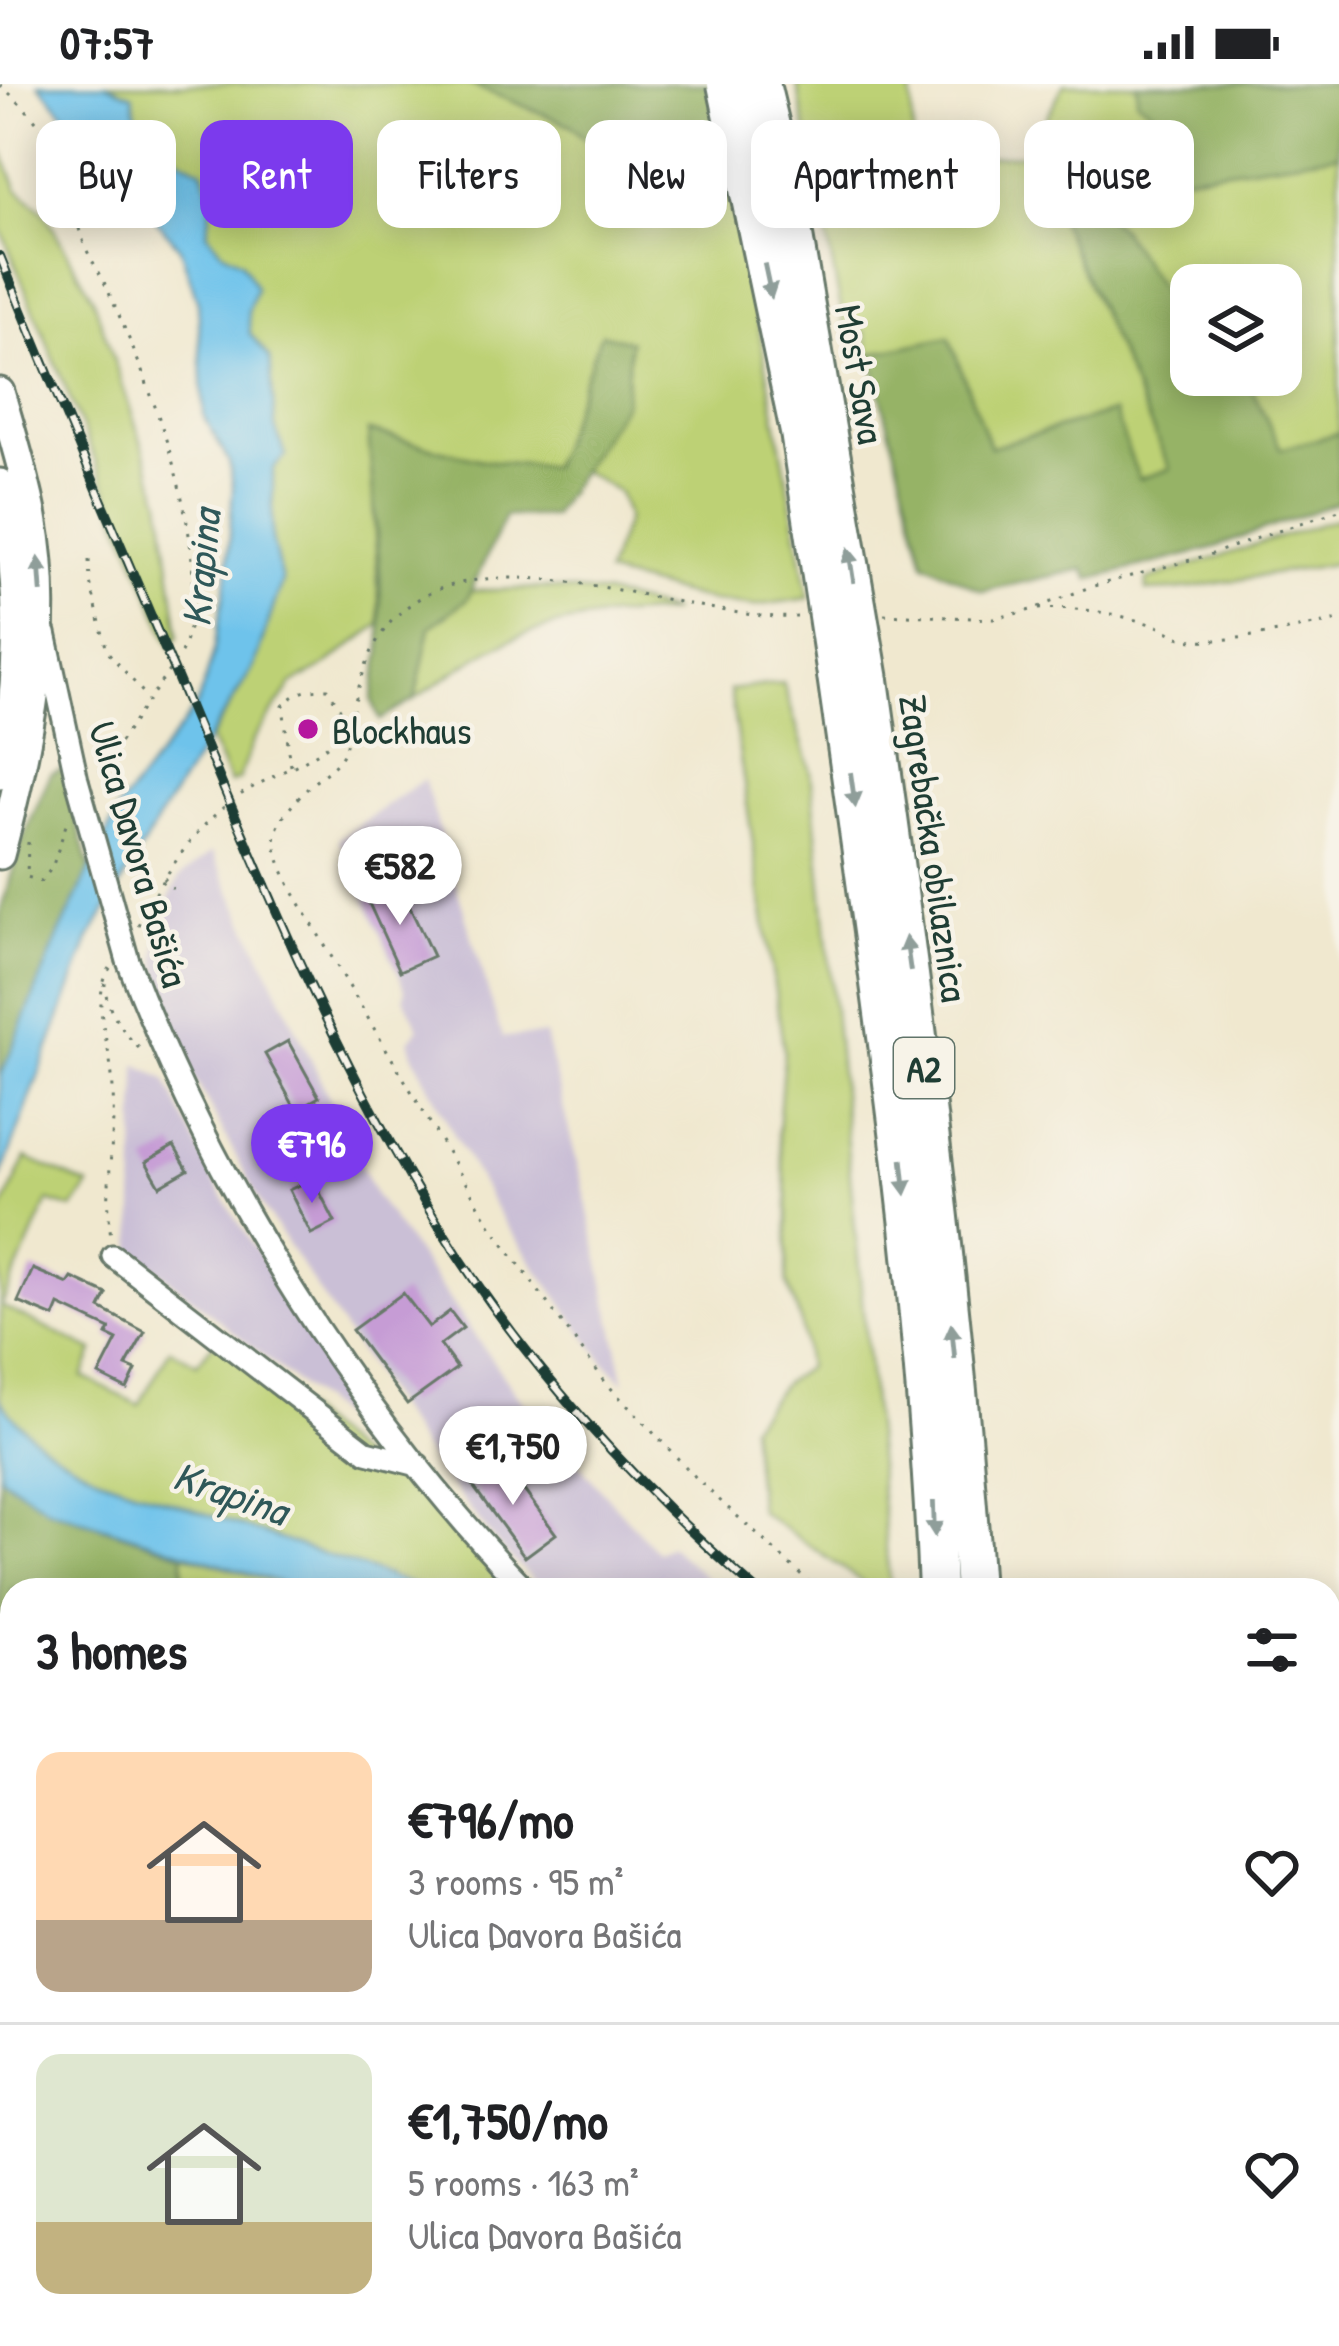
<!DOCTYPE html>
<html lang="en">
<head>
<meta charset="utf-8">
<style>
  :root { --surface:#fff; --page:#f2f2f2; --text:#202124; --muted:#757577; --line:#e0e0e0; --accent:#7c3aed }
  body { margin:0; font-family:"Patrick Hand",sans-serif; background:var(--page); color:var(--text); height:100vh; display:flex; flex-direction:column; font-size:45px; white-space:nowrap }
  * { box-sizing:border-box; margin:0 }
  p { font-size:39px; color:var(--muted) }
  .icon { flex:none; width:66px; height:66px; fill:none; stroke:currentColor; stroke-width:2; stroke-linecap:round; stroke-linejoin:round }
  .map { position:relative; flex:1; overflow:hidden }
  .drawer { position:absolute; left:0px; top:1494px; width:1341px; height:768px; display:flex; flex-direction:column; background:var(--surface); border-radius:36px 36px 0 0; box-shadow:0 6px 30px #0003 }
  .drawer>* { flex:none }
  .top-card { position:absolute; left:36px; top:36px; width:1269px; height:108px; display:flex; gap:24px }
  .buttons { position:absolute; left:1170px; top:180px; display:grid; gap:24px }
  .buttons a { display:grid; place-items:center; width:132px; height:132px; border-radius:24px; background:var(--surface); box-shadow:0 6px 30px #0003; font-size:60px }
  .price { position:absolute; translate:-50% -102px; padding:0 27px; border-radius:42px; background:#fff; color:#222; font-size:39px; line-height:78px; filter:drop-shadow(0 3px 6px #0008) }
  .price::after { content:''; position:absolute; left:50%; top:72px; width:36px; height:27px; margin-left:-18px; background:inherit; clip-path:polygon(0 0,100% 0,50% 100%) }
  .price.on { background:var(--accent); color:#fff }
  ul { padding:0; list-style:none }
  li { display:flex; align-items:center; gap:36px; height:300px; padding:0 36px }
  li+li { border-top:3px solid var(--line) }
  li span { display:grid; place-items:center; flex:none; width:336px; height:240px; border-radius:24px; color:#555 }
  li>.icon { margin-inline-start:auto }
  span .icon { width:144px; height:144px; fill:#fffc; stroke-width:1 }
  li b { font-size:51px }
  h2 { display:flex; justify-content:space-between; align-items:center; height:144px; padding:0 36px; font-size:51px }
  .tag { padding:0 42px; border-radius:24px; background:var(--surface); box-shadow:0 6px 30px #0003; font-size:42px; line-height:108px }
  .tag.on { background:var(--accent); color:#fff }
  .status { display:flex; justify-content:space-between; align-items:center; height:84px; padding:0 60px; background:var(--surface); direction:ltr }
  .status svg { height:33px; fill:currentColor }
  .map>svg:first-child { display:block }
  .built { fill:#ead1ec }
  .industrial { fill:#cabfd6 }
  .green { fill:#bdd174; stroke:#6e8754; stroke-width:3 }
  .forest { fill:#96b366; stroke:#5a784d; stroke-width:3 }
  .water { fill:#6ec3eb; stroke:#468090; stroke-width:3 }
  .building { fill:#c69cd5 }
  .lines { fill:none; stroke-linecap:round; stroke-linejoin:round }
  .service-casing { stroke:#68796a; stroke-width:16 }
  .minor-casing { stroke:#68796a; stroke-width:27 }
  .secondary-casing { stroke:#68796a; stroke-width:33 }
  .primary-casing { stroke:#68796a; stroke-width:36 }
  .motorway-casing { stroke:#68796a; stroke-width:42 }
  .path { stroke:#68796a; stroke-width:3; stroke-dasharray:3 9; stroke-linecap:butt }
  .service { stroke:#fff; stroke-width:10 }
  .minor { stroke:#fff; stroke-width:21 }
  .secondary { stroke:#fff; stroke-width:27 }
  .primary { stroke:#fff; stroke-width:30 }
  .motorway { stroke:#fff; stroke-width:36 }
  .rail-casing { stroke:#1f3d34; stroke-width:10 }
  .rail { stroke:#f7f3e8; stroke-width:6; stroke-dasharray:18; stroke-linecap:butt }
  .minor-bridge-casing { stroke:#68796a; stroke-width:27; stroke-linecap:butt }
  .motorway-bridge-casing { stroke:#68796a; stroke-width:42; stroke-linecap:butt }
  .minor-bridge { stroke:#fff; stroke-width:21 }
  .motorway-bridge { stroke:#fff; stroke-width:36 }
  .oneway { fill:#8f9e9a }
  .poi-dot { fill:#b5179e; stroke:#f7f3e8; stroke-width:4.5 }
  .labels { text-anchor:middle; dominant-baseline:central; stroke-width:9; stroke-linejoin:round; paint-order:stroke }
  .shield { fill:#f7f3e8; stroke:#60746a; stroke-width:3 }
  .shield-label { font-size:36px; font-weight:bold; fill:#1f3d34 }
  .street-label { font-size:39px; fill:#1f3d34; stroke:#f7f3e8 }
  .poi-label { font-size:39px; fill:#1f3d34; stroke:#f7f3e8; text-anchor:start }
  .water-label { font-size:42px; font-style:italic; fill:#2f5859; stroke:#f7f3e8 }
</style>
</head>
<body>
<div class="status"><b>07:57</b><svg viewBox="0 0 49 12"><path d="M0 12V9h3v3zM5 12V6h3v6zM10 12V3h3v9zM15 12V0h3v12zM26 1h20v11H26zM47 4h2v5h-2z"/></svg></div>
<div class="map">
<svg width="1339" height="2262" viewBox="0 0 1339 2262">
  <rect width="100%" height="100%" fill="#f7f3e8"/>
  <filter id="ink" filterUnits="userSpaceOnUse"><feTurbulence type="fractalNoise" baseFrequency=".00833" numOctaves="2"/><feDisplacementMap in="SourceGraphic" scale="24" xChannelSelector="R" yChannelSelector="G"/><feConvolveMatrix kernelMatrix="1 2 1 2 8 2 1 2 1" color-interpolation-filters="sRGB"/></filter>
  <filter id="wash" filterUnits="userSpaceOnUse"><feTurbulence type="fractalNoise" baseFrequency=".004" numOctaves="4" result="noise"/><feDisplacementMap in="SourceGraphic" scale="48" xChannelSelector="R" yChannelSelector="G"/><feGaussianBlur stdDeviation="2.7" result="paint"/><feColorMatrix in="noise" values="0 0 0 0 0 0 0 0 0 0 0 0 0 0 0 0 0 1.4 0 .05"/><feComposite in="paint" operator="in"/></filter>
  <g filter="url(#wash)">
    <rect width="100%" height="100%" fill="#f0e8cf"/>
    <!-- built -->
    <path class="built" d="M 0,1896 L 12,1901 L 11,2092 L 0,2089 Z"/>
    <!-- industrial -->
    <path class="industrial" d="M 424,695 L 502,953 L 545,951 L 587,1118 L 625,1299 L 603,1276 L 500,1133 L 451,1045 L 413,970 L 409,956 L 419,944 L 404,914 L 405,905 L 338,755 Z
      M 212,768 L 376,1112 L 516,1310 L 657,1468 L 670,1462 L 721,1506 L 545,1506 L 504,1468 L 428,1373 L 263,1123 L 191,987 L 168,929 L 156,875 L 160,833 L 179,794 Z
      M 137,980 L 165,995 L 215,1100 L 325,1278 L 378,1352 L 370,1358 L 133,1166 Z"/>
    <!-- green -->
    <path class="green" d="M 105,0 L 469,0 L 571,41 L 609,79 L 733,104 L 809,514 L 754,522 L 711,517 L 606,490 L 627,434 L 619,408 L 581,386 L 625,318 L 551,383 L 481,376 L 369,347 L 380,540 L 322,584 L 293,599 L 254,655 L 238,696 L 230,699 L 210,655 L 254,582 L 282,497 L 272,455 L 273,385 L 286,372 L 275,344 L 270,274 L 250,250 L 241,177 L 222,167 L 207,149 L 212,116 L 202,86 L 140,53 L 133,11 Z
      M 797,0 L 911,0 L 914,78 L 1027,70 L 1064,0 L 1137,0 L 1138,16 L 1164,36 L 1171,94 L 1339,70 L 1339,349 L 1281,366 L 1245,291 L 1281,291 L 1281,201 L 1191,201 L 1191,214 L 1168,217 L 1121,145 L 1060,137 L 1170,385 L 1139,396 L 1113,328 L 990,363 L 949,254 L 870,270 L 865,248 L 846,250 Z
      M 0,63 L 18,105 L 44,128 L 93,214 L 161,416 L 179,551 L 171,562 L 0,143 Z
      M 1339,434 L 1339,479 L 1177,506 L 1146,507 L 1147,496 Z
      M 546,504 L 606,510 L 673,528 C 615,531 558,534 504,559 C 473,573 443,596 415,615 L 430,543 L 467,515 L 471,507 Z
      M 783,599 L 811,688 L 890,1506 L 874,1506 L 759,1427 L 750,1341 L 784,1299 L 807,1283 L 801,1239 L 787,1198 L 788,1114 L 778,1050 L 784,967 L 730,606 Z
      M 26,1074 L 89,1102 L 73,1125 L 48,1117 L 1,1222 L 93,1267 L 83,1293 L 139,1321 L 170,1265 L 197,1280 L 217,1255 L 365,1378 C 417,1377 473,1472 510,1506 L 427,1506 L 102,1394 L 51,1369 L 16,1341 L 0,1315 L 0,1131 Z
      M 183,1470 L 302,1506 L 183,1506 Z
      M 12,1654 L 12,1790 L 0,1787 L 0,1670 Z
      M 262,2250 L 489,2250 L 471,2262 L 233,2262 Z"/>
    <!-- forest -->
    <path class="forest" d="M 469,0 L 709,0 L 733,104 L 671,109 L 609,79 L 571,41 Z
      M 1137,0 L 1339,0 L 1339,70 L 1170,94 L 1164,36 L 1137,16 Z
      M 1086,116 L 1121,145 L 1168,217 L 1191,214 L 1191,291 L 1245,291 L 1281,365 L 1339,349 L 1339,418 L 1208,466 L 1090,495 L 1084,485 L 982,507 L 924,478 L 870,270 L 949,253 L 990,363 L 1114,328 L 1139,395 L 1170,385 L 1060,136 Z
      M 601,250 L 630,257 L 625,318 L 552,432 L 505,432 L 467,515 L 430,543 L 415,615 L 380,636 L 372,616 L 381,568 L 380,492 L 368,347 L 481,376 L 551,383 Z
      M 63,685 L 90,786 L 0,994 L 0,830 L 20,762 L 51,689 Z
      M 0,1392 L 48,1425 L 183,1470 L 183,1506 L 12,1506 L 12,1654 L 0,1670 Z
      M 12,2163 L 12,2250 L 100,2250 L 67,2262 L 0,2262 Z"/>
    <!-- water -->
    <path class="water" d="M 39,0 L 105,0 L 133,11 L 140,53 L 202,86 L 212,116 L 207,149 L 222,167 L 241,177 L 256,204 L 248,227 L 250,250 L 270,274 L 275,344 L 286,372 L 273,385 L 272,455 L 282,497 L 254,582 L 162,729 L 89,856 L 0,1095 L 0,994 L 58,853 L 119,724 L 197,622 L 213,571 L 227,494 L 233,402 L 229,378 L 204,332 L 198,219 L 180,164 Z
      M 0,1315 C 26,1355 60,1373 102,1394 L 427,1506 L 302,1506 L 48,1425 L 0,1392 Z
      M 100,2250 L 262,2250 L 233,2262 L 67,2262 Z"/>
    <g id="blocks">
      <!-- building -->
      <path class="building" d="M 399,800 L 433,872 L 400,887 L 367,815 Z
        M 288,957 L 319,1013 L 296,1026 L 265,970 Z
        M 174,1062 L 188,1086 L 160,1102 L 146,1078 Z
        M 313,1095 L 335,1138 L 311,1150 L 289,1106 Z
        M 33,1185 L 68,1200 L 72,1194 L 107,1210 L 100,1224 L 145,1248 L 126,1282 L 136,1286 L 127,1305 L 99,1291 L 117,1256 L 107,1251 L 110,1245 L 59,1221 L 54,1233 L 18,1218 Z
        M 403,1209 L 429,1243 L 450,1227 L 463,1244 L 440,1261 L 457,1284 L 407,1320 L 352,1246 Z
        M 501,1375 L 556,1450 L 525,1473 L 470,1398 Z"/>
    </g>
  </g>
  <g filter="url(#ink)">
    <use href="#blocks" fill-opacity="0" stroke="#68796a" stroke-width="3"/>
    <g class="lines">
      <defs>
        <path id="service" d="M 478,2262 L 493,2250"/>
        <path id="minor" d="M 45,549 L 77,696
          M 128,877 C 214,1104 358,1332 526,1506
          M 113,1172 L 367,1368 L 418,1381
          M 1329,2213 L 1339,2221"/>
        <path id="secondary" d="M 0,308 C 12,349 25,391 33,433 C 54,547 29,661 0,771
          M 0,399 C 21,495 22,595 0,690"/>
        <path id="primary" d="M 0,1828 L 12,1833
          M 0,1854 L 12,1859
          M 1026,2250 L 1049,2262"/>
        <path id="motorway" d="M 836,591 C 879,895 925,1199 937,1506
          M 870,596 C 912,899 954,1201 974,1506
          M 964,2262 L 964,2250"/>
      </defs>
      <!-- service casing -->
      <use href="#service" class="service-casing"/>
      <!-- minor casing -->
      <use href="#minor" class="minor-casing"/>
      <!-- secondary casing -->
      <use href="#secondary" class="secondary-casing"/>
      <!-- primary casing -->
      <use href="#primary" class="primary-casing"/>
      <!-- motorway casing -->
      <use href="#motorway" class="motorway-casing"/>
      <!-- path -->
      <path class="path" d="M 0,1 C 23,21 52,50 62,80 C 71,106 74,134 84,159 C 89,174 99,186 105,200 C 146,290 223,475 181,569 L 98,690
        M 89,476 L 90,498 L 107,567 L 147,613
        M 1039,525 C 1080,522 1118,530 1157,542 C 1166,545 1174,552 1182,554 C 1217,563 1302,543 1339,536
        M 884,530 L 993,535 L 1031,526 L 1090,503 L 1209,471 L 1339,426
        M 797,533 C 682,539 451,426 376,559 C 364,581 356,612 350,637 C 347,649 348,661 342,672 C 334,685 320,692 309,703 C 267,746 268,755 292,806 L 493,1145 L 606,1299 L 703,1401 L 818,1506
        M 291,682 L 283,622 C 297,607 308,605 328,605 L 348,639
        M 28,758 L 27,793 L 41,797 L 52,784 L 67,738
        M 164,794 L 173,805
        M 138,841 C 164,794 190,746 236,714 C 272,688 319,678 347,642
        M 110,884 C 91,916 107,950 111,984 C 119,1040 103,1096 111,1153
        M 105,899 C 104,923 125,951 142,967
        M 1329,1886 L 1339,1890"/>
      <!-- service -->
      <use href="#service" class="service"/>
      <!-- minor -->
      <use href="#minor" class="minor"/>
      <!-- secondary -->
      <use href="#secondary" class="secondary"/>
      <!-- primary -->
      <use href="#primary" class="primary"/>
      <!-- motorway -->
      <use href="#motorway" class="motorway"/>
      <defs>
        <path id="rail" d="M 0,172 C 57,315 119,456 179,598 C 257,784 333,973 441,1145 C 524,1279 637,1403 756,1506
          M 1329,1997 L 1339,2006"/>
      </defs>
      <!-- rail casing -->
      <use href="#rail" class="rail-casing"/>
      <!-- rail -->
      <use href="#rail" class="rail"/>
      <defs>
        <path id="minor-bridge" d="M 77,696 L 128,877"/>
        <path id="motorway-bridge" d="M 726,0 L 799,348 L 836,591
          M 761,0 L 786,105 L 870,596
          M 995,2262 L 995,2250"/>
      </defs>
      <!-- minor-bridge casing -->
      <use href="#minor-bridge" class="minor-bridge-casing"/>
      <!-- motorway-bridge casing -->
      <use href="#motorway-bridge" class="motorway-bridge-casing"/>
      <!-- minor-bridge -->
      <use href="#minor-bridge" class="minor-bridge"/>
      <!-- motorway-bridge -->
      <use href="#motorway-bridge" class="motorway-bridge"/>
    </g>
    <!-- one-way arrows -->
    <defs><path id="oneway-solid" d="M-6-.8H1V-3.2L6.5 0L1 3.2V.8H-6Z" transform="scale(3)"/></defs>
    <g class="oneway">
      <use href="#oneway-solid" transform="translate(768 197) rotate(78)"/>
      <use href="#oneway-solid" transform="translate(851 481) rotate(-99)"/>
      <use href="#oneway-solid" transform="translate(40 491) rotate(-94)"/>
      <use href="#oneway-solid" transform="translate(853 706) rotate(82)"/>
      <use href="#oneway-solid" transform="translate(908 870) rotate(-98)"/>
      <use href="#oneway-solid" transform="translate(904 1093) rotate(84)"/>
      <use href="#oneway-solid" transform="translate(953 1257) rotate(-96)"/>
      <use href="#oneway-solid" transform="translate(934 1435) rotate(88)"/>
    </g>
  </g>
  <!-- markers -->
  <circle class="poi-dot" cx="308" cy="645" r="12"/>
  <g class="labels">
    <!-- shield labels -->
    <rect class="shield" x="894" y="954" width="60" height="60" rx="9"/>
    <g class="shield-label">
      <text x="924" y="984">A2</text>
    </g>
    <!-- street labels -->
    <g class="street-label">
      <text transform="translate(861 290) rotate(80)">Most Sava</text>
      <text transform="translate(935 764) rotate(82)">Zagrebačka obilaznica</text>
      <text transform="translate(140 770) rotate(74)">Ulica Davora Bašića</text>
    </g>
    <!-- poi labels -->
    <g class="poi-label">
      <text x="332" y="645">Blockhaus</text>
    </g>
    <!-- water labels -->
    <g class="water-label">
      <text transform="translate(200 484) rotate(-85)">Krapina</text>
      <text transform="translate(231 1408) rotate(19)">Krapina</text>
    </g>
  </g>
</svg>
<div class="buttons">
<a><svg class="icon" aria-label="layers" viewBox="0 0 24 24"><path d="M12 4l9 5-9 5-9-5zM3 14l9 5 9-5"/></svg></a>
</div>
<b class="price" style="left:400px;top:844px">€582</b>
<b class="price on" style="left:312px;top:1122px">€796</b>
<b class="price" style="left:513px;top:1424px">€1,750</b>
<div class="top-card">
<a class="tag">Buy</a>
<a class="tag on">Rent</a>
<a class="tag">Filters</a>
<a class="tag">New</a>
<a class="tag">Apartment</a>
<a class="tag">House</a>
</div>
<section class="drawer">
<h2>3 homes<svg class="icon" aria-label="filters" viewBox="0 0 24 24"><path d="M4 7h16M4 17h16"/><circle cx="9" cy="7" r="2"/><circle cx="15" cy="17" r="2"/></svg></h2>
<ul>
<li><span style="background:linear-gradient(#ffd9b3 70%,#b9a48a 0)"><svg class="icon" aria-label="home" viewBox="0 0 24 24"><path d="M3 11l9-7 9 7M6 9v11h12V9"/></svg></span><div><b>€796/mo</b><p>3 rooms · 95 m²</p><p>Ulica Davora Bašića</p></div><svg class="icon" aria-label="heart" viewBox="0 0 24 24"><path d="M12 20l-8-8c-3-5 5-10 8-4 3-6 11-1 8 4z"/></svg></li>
<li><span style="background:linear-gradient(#dfe7d0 70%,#c2b280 0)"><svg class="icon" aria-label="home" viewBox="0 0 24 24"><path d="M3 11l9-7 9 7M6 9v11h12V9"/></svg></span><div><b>€1,750/mo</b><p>5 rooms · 163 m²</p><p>Ulica Davora Bašića</p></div><svg class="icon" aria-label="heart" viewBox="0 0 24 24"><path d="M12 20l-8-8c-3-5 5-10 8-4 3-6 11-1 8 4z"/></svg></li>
</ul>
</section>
</div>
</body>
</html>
